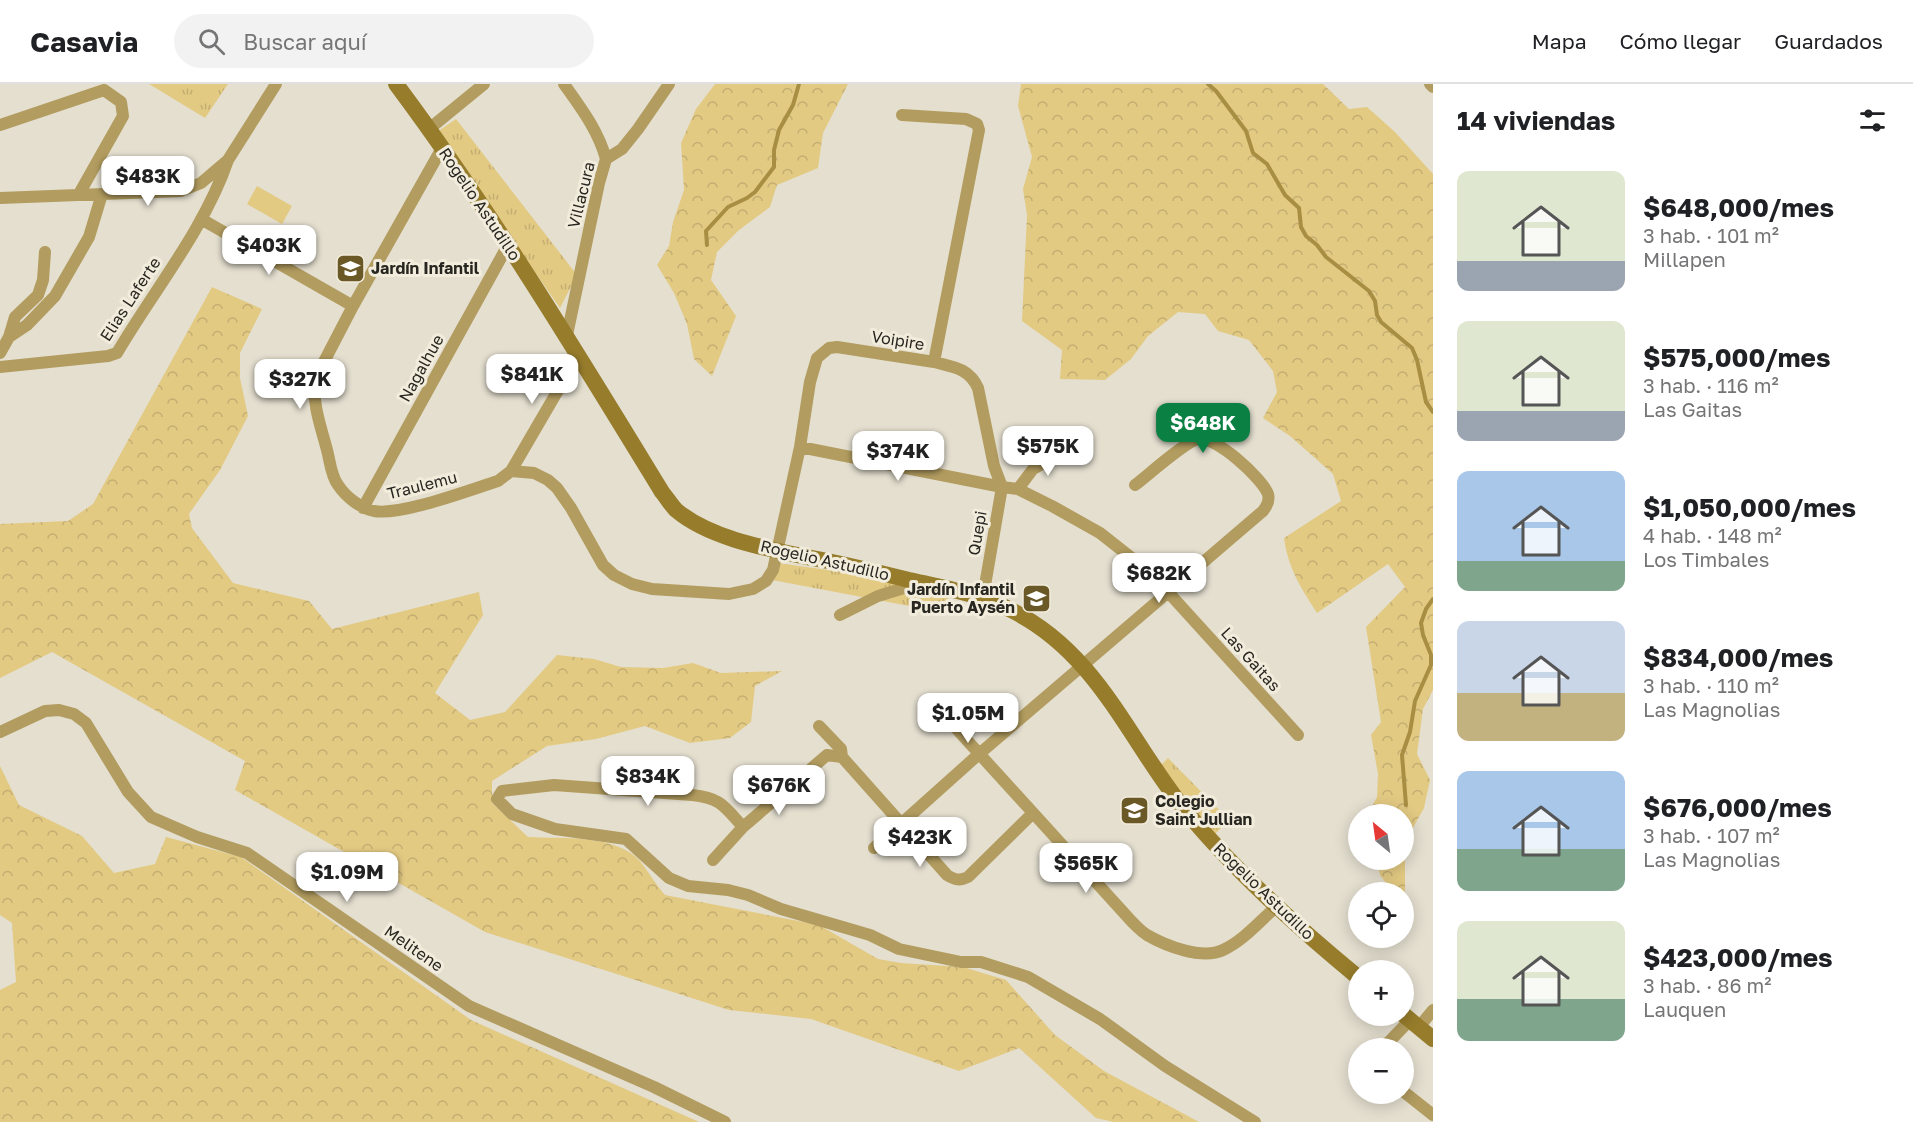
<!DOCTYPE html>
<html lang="es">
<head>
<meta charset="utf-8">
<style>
  :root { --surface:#fff; --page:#f2f2f2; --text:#202124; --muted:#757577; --line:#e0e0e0; --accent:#0b8043 }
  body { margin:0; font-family:"Golos Text",sans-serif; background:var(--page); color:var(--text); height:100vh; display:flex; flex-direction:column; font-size:22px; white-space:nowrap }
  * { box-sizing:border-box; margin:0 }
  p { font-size:20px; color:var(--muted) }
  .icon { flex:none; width:33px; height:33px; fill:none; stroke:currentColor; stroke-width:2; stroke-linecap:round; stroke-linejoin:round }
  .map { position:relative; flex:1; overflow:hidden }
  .details { display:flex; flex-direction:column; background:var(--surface); width:480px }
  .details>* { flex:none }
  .needle { width:39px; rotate:331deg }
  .controls { position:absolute; left:1348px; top:720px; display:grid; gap:12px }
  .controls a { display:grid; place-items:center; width:66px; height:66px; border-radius:50%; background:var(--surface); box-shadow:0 3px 15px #0003; font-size:30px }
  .price { position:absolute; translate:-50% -51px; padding:0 14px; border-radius:12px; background:#fff; color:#222; font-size:20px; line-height:39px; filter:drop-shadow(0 2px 3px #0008) }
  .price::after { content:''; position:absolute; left:50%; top:36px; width:18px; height:14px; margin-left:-9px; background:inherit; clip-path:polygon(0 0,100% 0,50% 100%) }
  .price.active { background:var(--accent); color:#fff }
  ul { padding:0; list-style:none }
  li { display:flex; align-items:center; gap:18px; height:150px; padding:0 24px }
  li span { display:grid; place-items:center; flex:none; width:168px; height:120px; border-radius:12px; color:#555 }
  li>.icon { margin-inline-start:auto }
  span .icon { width:72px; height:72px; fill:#fffc; stroke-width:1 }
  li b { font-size:26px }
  h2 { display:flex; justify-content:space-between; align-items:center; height:72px; padding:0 24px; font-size:26px }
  header { display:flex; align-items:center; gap:36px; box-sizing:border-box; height:84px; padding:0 30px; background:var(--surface); border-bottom:2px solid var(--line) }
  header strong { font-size:28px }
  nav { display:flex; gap:33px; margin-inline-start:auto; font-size:21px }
  .search { width:420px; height:54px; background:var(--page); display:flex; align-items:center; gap:15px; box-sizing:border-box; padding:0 21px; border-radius:33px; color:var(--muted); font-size:22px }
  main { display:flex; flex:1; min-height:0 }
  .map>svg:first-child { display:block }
  .grass { fill:url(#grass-tufts) }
  .forest { fill:url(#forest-crowns) }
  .pitch { fill:#e3ca83 }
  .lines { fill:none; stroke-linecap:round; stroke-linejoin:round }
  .stream { stroke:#a78e43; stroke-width:4 }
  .street { stroke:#b29c5f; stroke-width:12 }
  .secondary { stroke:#967c2b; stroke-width:16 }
  .labels { text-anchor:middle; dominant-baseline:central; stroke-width:6; stroke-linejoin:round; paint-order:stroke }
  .street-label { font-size:16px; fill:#282620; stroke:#f2ecdc }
  .poi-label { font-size:16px; font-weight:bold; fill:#282620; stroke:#f2ecdc; text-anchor:start }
</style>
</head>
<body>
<header>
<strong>Casavia</strong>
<div class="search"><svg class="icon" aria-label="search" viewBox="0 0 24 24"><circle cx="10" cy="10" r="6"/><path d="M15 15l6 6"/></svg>Buscar aquí</div>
<nav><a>Mapa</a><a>Cómo llegar</a><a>Guardados</a></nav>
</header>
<main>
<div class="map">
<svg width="1433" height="1038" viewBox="0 0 1433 1038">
  <defs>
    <pattern id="grass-tufts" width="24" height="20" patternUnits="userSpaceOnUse" patternTransform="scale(1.5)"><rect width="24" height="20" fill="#e3ca83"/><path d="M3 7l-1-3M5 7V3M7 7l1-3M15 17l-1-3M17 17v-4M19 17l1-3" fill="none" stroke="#c3ad71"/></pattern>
    <pattern id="forest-crowns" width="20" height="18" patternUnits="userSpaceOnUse" patternTransform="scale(1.5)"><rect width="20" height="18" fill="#e3ca83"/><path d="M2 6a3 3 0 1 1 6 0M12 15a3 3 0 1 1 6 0" fill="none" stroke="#c3ad71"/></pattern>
  </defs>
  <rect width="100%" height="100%" fill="#e4dfcf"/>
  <!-- grass -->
  <path class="grass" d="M 149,0 L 228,0 L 205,34 Z
    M 456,35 L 577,191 L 560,224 L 437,48 Z
    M 778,479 L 863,491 L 949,513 L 941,528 L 772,496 Z
    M 1168,674 L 1229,736 L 1214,751 L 1157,685 Z"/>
  <!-- forest -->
  <path class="forest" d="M 715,0 L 848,0 L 823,49 L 818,84 L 777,101 L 770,123 L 739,146 L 717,168 L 711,196 L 736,232 L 712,292 L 694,275 L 687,240 L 674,209 L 657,181 L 669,162 L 673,138 L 684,106 L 681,59 L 696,25 Z
    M 1021,0 L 1323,0 L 1349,25 L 1367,23 L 1395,48 L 1433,90 L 1433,606 L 1423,625 L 1417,670 L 1430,696 L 1424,724 L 1405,758 L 1405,824 L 1404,808 L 1393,808 L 1380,791 L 1377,776 L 1404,776 L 1404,730 L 1368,730 L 1377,713 L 1378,690 L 1371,651 L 1381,638 L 1366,543 L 1405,503 L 1388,480 L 1317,529 C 1301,504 1288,484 1284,454 L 1341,417 L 1333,390 L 1290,352 L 1263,334 L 1277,308 L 1273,287 L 1249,256 L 1218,247 L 1205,230 L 1178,228 L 1148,252 L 1131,275 L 1105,296 L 1060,295 L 1062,266 L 1022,237 L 1027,131 L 1023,105 L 1032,73 L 1018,22 Z
    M 212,203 L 262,225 L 240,269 L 240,294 L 248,332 L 220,386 L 189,430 L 192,444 L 233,499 L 309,517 L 332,545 L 479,508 L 483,531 L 435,609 L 470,636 L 505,628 L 557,571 L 594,575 L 621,583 L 663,584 L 693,579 L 721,589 L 782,587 L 755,602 L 751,638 L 730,654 L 690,659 L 645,642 L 596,655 L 547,662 L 492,697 L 492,719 L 528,753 C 561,755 616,750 640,777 C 649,788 655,800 665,811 L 819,841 L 878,875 L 901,879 L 963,883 L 1006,896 L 1055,951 L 1104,987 L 1199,1038 L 1114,1038 L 1096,1034 L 1019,964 L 959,987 L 811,935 L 729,926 L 485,848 L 235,706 L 245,677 L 52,568 L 0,594 L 0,440 L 68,437 L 93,420 Z
    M 0,682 L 19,721 L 82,752 L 114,789 L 155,780 L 166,753 L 241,773 L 471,936 L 699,1038 L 0,1038 L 0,906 L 16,898 L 12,839 L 0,831 Z"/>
  <!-- pitch -->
  <path class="pitch" d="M 257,102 L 292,122 L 282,140 L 247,120 Z"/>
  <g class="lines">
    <!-- stream -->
    <path class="stream" d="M 1208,0 L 1216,7 L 1246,47 L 1253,69 L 1267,80 L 1285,111 L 1299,124 L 1301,143 L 1306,152 L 1317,161 L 1326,173 L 1369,207 L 1375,217 L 1377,231 L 1381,238 L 1412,264 L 1417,276 L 1426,318 L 1433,328
      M 707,161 L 706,147 L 728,123 L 747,114 L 755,108 L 774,83 L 774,66 L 779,46 L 793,21 L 799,0
      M 1406,721 L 1402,671 L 1410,648 L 1415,617 L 1431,581 L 1431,571 L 1423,551 L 1421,539 L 1426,525 L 1433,515"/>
    <!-- street -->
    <path class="street" d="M 564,0 C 581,24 598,46 606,75
      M 1430,0 L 1433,3
      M 0,41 L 104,6 L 121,18 L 123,32 L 79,110
      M 429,45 L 484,0
      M 442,64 L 353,222 L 315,295 C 312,320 321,343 327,366 C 330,377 331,392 338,401 C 346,413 360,424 374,427 C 401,432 469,406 498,397 L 511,387 L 578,272
      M 0,114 L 181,107 L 201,99 L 228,76 L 276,0
      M 201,135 L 353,222
      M 567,251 L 599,99 L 606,75 L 622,65 L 638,45 L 669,0
      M 9,253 L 15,233 L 38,211 L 43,196 L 45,168
      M 0,269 L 9,253 L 27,241 L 55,212 L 89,153 L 102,110
      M 934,278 C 953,283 969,284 978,304 L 994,382 L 1002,403 L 983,513
      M 0,283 L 108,272 L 117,269 C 154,206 204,146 228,76
      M 800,363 L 1002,403 L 1018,405 L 1052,422 L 1100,449 L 1133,475 L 1168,508 L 1298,651
      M 511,387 L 534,389 L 548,396 L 557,404 L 571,424 L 603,481 L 614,491 L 632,500 L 652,505 L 729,510 L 753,505 L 766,497 L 773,486 L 800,363 L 810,298 L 817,274 L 829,264 L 837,263 L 934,278 L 979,46 L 977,40 L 966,35 L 902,31
      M 1018,405 L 1033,385 L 1059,370 L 1078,375
      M 363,424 L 508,161
      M 840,531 L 878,512 L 920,499
      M 934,620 L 1124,829 C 1131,837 1139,846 1147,851 C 1166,862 1202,876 1223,866 C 1243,857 1260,837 1277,822
      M 819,642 L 841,665 L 842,673
      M 0,648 L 45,627 L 59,626 L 74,630 L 86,639 L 128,708 L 151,733 L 197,753 L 247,769 L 469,922 L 654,1003 L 725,1038
      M 842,673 L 947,791 C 955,796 960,797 968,793 L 1033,729
      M 743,743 C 724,722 721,714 692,711 L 554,701 L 502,707 L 497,715 L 512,730 L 555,745 L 626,755 L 669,794 L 688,802 L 728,806 L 748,811 L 781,825 L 870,851 L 899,865 L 961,878 L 981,878 L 1028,893 L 1100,935 L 1165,982 L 1255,1038
      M 874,764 L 979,670 L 1263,427 C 1267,422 1270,417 1268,410 C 1262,394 1216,352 1198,355 C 1186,357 1147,392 1135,401
      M 713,776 L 743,743 L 827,671 L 842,673
      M 1419,943 L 1433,926
      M 1383,964 L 1410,936
      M 1404,1008 L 1433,1031"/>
    <!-- secondary -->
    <path class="secondary" d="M 396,0 C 493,130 577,269 662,408 C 667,414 671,421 676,426 C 710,455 769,465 812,474 C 844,480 877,488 909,496 C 945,504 980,510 1013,527 C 1100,571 1130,660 1189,731 C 1239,791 1298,844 1359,894
      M 1404,931 L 1433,955"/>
  </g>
  <!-- icons -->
  <defs>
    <symbol id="school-square" viewBox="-11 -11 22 22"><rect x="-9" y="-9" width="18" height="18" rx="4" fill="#6a5927" stroke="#f2ecdc"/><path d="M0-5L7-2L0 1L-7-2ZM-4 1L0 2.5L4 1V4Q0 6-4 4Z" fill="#fff"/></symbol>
  </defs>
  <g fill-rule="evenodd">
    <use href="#school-square" x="334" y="168" width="33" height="33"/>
    <use href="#school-square" x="1020" y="498" width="33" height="33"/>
    <use href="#school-square" x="1118" y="710" width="33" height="33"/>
  </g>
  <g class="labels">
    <!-- street labels -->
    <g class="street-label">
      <text transform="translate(581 111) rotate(-76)">Villacura</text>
      <text transform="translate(480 120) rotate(56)">Rogelio Astudillo</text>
      <text transform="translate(130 215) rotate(-57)">Elias Laferte</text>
      <text transform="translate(898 256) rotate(9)">Voipire</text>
      <text transform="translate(421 284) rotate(-61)">Nagalhue</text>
      <text transform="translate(422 401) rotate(-14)">Traulemu</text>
      <text transform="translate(977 449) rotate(-80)">Quepi</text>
      <text transform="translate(825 476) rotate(13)">Rogelio Astudillo</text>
      <text transform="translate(1251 575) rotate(48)">Las Gaitas</text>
      <text transform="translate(1264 807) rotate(44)">Rogelio Astudillo</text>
      <text transform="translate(414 864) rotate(35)">Melitene</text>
    </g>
    <!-- poi labels -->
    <g class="poi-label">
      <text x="371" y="184">Jardín Infantil</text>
      <text x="1015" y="505" text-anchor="end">Jardín Infantil<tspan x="1015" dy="18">Puerto Aysén</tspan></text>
      <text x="1155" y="717">Colegio<tspan x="1155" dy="18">Saint Jullian</tspan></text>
    </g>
  </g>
</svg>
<div class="controls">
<a><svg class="needle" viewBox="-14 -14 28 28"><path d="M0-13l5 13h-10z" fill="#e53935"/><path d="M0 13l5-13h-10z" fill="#757577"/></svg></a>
<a><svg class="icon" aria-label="locate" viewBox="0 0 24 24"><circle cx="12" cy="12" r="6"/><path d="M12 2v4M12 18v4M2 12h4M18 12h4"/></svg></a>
<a>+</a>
<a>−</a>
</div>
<b class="price" style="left:148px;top:123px">$483K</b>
<b class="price" style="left:269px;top:192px">$403K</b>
<b class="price" style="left:532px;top:321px">$841K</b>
<b class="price" style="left:300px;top:326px">$327K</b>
<b class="price active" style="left:1203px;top:370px">$648K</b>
<b class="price" style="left:1048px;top:393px">$575K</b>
<b class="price" style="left:898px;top:398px">$374K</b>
<b class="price" style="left:1159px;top:520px">$682K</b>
<b class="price" style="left:968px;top:660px">$1.05M</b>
<b class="price" style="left:648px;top:723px">$834K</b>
<b class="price" style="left:779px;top:732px">$676K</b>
<b class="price" style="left:920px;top:784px">$423K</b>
<b class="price" style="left:1086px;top:810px">$565K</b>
<b class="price" style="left:347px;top:819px">$1.09M</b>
</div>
<section class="details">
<h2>14 viviendas<svg class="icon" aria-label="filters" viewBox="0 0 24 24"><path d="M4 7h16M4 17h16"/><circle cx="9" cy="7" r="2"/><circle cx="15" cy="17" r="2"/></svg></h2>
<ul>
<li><span style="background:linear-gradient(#dfe7d0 75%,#9aa5b1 0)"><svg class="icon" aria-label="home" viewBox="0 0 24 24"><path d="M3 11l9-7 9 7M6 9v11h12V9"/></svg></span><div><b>$648,000/mes</b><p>3 hab. · 101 m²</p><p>Millapen</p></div></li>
<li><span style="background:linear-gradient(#dfe7d0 75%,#9aa5b1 0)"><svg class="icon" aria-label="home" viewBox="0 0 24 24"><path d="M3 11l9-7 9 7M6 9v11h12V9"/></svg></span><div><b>$575,000/mes</b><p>3 hab. · 116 m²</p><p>Las Gaitas</p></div></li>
<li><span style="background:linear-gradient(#a9c7e8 75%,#7fa58c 0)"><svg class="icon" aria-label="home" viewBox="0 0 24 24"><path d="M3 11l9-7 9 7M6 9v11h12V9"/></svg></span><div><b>$1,050,000/mes</b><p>4 hab. · 148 m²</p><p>Los Timbales</p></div></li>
<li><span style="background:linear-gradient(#c9d6e8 60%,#c2b280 0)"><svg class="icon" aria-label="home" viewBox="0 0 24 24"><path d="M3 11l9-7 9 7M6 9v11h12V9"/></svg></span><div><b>$834,000/mes</b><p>3 hab. · 110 m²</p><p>Las Magnolias</p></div></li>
<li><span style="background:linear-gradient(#a9c7e8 65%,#7fa58c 0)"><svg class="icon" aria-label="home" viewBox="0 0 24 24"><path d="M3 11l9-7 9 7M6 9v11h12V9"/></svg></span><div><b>$676,000/mes</b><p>3 hab. · 107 m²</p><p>Las Magnolias</p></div></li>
<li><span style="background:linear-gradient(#dfe7d0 65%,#7fa58c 0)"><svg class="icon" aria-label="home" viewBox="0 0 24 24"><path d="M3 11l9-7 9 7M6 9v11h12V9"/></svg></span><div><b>$423,000/mes</b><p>3 hab. · 86 m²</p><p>Lauquen</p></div></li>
</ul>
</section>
</main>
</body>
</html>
